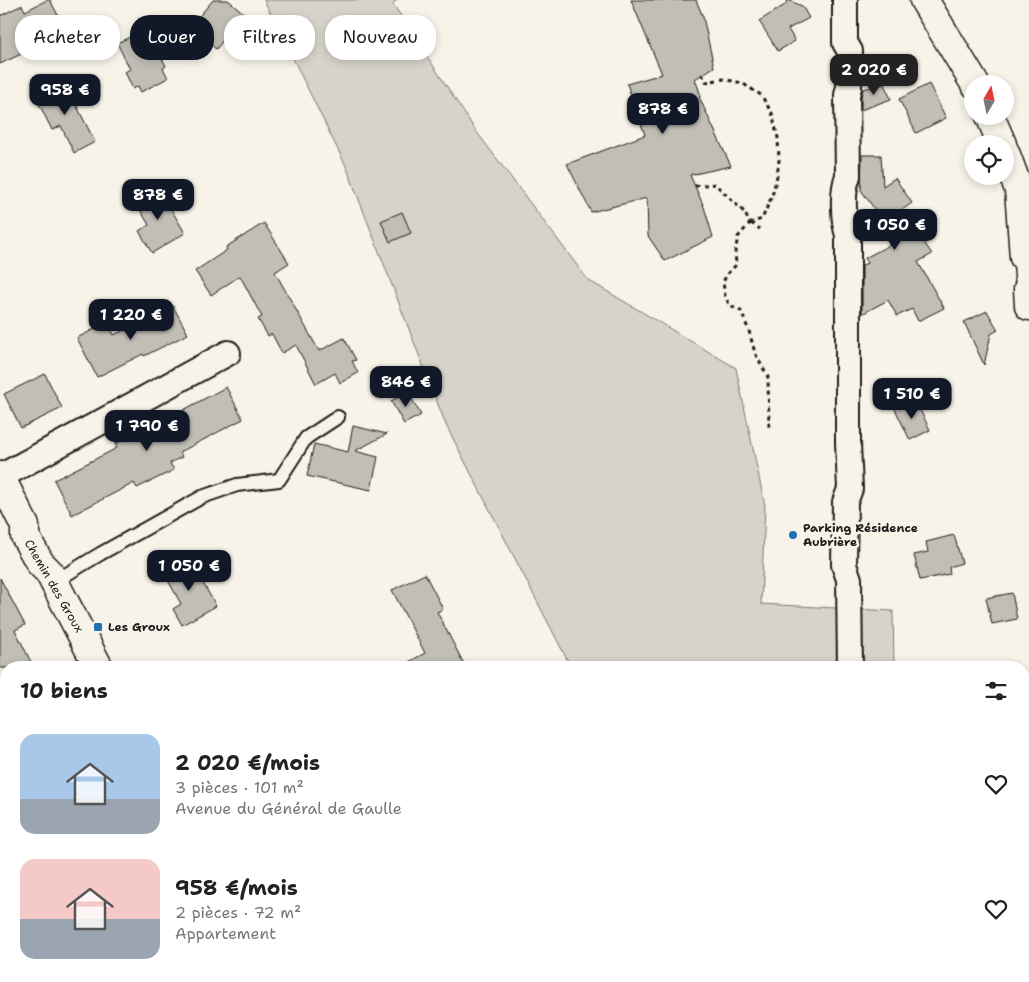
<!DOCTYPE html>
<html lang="fr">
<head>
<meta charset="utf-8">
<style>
  :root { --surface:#fff; --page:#f2f2f2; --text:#222; --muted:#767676; --accent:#111827 }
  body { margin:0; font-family:"Shantell Sans",sans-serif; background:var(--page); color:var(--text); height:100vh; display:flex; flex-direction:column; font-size:19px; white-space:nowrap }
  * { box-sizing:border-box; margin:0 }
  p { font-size:16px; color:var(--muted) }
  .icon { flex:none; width:28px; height:28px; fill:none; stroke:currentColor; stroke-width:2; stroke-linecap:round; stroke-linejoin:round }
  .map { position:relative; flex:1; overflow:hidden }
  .details { position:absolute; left:0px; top:661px; width:1030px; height:321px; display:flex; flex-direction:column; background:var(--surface); border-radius:20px 20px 0 0; box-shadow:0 2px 8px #0003 }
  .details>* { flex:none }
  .banner { position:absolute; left:15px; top:15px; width:500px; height:45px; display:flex; gap:10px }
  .needle { width:32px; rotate:9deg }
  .tools { position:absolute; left:964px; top:75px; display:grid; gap:10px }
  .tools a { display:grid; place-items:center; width:50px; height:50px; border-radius:50%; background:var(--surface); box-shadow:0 2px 8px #0003; font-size:25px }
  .price { position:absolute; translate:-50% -42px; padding:0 11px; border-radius:10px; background:var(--accent); color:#fff; font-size:16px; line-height:32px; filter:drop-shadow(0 1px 2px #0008) }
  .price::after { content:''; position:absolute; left:50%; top:30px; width:15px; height:11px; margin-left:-8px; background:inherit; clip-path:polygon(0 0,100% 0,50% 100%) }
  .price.current { background:#222; color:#fff }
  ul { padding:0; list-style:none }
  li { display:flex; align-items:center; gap:15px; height:125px; padding:0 20px }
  li span { display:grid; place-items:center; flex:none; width:140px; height:100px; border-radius:15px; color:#555 }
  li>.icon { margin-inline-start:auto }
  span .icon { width:60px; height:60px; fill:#fffc; stroke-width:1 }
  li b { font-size:21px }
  h2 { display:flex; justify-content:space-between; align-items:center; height:60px; padding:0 20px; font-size:21px }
  .chip { padding:0 18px; border-radius:20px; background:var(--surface); box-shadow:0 2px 8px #0003; font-size:18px; line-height:45px }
  .chip.current { background:var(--accent); color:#fff }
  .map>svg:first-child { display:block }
  .green { fill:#d7d3cb; stroke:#7a7874 }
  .building { fill:#c0beb5; stroke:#1c1c1c }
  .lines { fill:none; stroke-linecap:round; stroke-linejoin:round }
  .service-casing { stroke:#1c1c1c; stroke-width:16 }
  .minor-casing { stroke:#1c1c1c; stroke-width:28 }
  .tertiary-casing { stroke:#1c1c1c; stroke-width:31 }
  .path { stroke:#1c1c1c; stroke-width:3; stroke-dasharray:4 4; stroke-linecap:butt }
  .service { stroke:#f7f3e8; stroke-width:12 }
  .minor { stroke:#f7f3e8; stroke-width:24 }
  .tertiary { stroke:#f7f3e8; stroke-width:28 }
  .poi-dot { fill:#1f6fb2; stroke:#f7f3e8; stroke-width:2 }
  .labels { text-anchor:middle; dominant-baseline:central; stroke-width:5; stroke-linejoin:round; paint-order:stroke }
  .poi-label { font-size:12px; font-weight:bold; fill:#1c1c1c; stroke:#f7f3e8; text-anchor:start }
  .street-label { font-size:12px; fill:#1c1c1c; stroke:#f7f3e8 }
</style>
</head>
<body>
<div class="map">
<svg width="1029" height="982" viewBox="0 0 1029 982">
  <rect width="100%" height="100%" fill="#f7f3e8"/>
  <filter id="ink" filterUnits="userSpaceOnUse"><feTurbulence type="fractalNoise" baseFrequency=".02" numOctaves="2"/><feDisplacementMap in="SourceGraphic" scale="10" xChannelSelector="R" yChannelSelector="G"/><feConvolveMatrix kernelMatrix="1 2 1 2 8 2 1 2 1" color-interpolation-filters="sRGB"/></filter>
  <g filter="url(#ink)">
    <!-- green -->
    <path class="green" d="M 264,0 L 397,0 L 393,4 L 476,131 L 588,280 L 736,368 L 765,506 L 761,604 L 893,611 L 894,667 L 571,667 L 446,425 L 346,166 Z
      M 773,976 L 841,976 L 841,982 L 773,982 Z"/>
    <!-- building -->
    <path class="building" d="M 47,0 L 50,0 L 62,23 L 49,30 L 53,39 L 0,64 L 0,16 L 22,5 L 25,11 Z
      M 213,0 L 228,0 L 245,14 L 216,49 L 190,27 Z
      M 631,0 L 696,0 L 703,17 L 714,67 L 695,79 L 701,96 L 699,97 L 731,166 L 690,175 L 704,207 L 713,237 L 665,261 L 648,236 L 647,198 L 591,212 L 567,164 L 645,135 L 627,84 L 662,74 Z
      M 788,0 L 802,6 L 809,18 L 788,29 L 795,41 L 778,51 L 759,21 L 785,5 Z
      M 145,30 L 147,35 L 149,34 L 166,66 L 163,68 L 168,78 L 141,92 L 138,86 L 133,89 L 125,72 L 130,69 L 117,43 Z
      M 64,81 L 95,142 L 74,153 L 61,126 L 52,130 L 35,96 Z
      M 884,84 L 891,99 L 861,110 L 861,97 L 863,89 Z
      M 929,84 L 946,118 L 916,133 L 899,99 Z
      M 862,155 L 881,155 L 883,186 L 895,178 L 912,203 L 902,210 L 932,254 L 918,262 L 944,308 L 918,321 L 912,309 L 897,316 L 888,300 L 862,314 L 862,265 L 868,263 L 865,258 L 897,241 L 861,190 Z
      M 158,187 L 185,233 L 152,253 L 139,231 L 149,225 L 135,201 Z
      M 402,212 L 411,233 L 390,242 L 381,221 Z
      M 264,223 L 289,263 L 275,272 L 319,351 L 344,338 L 356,360 L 352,361 L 358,373 L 340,383 L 335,373 L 316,384 L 296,345 L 282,353 L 272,334 L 268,336 L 258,319 L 262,317 L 240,276 L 211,295 L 195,271 L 227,250 L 226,247 Z
      M 173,306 L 188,334 L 144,356 L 143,354 L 97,377 L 77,338 L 108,322 L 114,335 Z
      M 987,311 L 998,330 L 991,334 L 984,365 L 964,322 Z
      M 45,374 L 62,408 L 21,428 L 4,394 Z
      M 226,387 L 243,419 L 180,452 L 182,457 L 170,463 L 174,470 L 137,488 L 134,483 L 72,515 L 54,480 L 117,448 L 115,444 L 152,426 L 152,427 Z
      M 408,392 L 421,415 L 404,424 L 391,401 Z
      M 909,400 L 912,406 L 917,404 L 930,430 L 910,440 L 894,407 Z
      M 353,426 L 387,434 L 355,451 L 378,457 L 371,490 L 307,476 L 314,444 L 348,452 Z
      M 954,535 L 962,563 L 949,567 L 950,574 L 920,580 L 914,555 L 928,552 L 926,542 Z
      M 190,560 L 216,606 L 182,625 L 173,609 L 181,604 L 164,573 Z
      M 425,574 L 443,609 L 437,612 L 466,668 L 398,668 L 425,653 L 392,590 Z
      M 0,578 L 25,625 L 15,630 L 34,668 L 0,668 Z
      M 1012,593 L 1017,619 L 992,624 L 986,598 Z"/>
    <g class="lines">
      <defs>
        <path id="service" d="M 54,582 L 100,554 L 202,497 L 237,485 L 279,480 L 306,438 L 338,417
          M 269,982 L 282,976"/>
        <path id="minor" d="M 845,0 L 845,43 L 850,51 L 849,87 L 847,95 L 848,176 C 842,190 843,220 848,235 L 848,443 L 850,489 L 845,502 L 844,565 L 849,579 L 850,668
          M 0,477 L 228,353
          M 852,976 L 852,982
          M 996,976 L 999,982"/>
        <path id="tertiary" d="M 924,0 L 975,84
          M 990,116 L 1002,144
          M 1005,152 L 1019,190 L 1024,257 L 1028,261 L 1029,277
          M 1029,286 L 1028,289 L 1029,306
          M 0,476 L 25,526 L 25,536 L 40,563 L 49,572 L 99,668
          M 258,976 L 261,982"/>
      </defs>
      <!-- service casing -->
      <use href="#service" class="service-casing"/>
      <!-- minor casing -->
      <use href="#minor" class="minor-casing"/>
      <!-- tertiary casing -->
      <use href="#tertiary" class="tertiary-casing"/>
      <!-- path -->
      <path class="path" d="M 702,74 L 706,82 L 723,79 L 742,83 L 761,95 L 772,113 L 778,138 L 779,160 L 777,176 L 772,196 L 762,219 L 750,223
        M 695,186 L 715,184 L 744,212 L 750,223 L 738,237 L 735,252 L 736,265 L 728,273 L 723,282 L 725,296 L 730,306 L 741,311 L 749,331 L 755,353 L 768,377 L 769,428
        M 751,223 L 760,229"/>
      <!-- service -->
      <use href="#service" class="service"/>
      <!-- minor -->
      <use href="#minor" class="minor"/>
      <!-- tertiary -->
      <use href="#tertiary" class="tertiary"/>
    </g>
  </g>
  <!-- markers -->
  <g class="poi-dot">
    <circle cx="793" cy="535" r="5"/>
    <rect x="93" y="622" width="10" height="10" rx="2.5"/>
  </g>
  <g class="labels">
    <!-- poi labels -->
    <g class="poi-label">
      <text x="803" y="528">Parking Résidence<tspan x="803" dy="14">Aubrière</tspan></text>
      <text x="108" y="627">Les Groux</text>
    </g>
    <!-- street labels -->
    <g class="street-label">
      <text transform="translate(54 586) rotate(60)">Chemin des Groux</text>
    </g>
  </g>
</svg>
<div class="tools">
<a><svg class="needle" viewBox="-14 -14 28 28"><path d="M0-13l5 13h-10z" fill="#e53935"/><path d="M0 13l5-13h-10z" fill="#767676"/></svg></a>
<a><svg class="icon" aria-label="locate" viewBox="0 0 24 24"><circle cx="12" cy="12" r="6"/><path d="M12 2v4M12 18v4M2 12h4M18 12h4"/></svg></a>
</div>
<b class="price current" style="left:874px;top:96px">2 020 €</b>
<b class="price" style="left:65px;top:116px">958 €</b>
<b class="price" style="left:663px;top:135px">878 €</b>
<b class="price" style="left:158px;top:221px">878 €</b>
<b class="price" style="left:895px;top:251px">1 050 €</b>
<b class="price" style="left:131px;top:341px">1 220 €</b>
<b class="price" style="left:406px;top:408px">846 €</b>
<b class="price" style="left:912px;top:420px">1 510 €</b>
<b class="price" style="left:147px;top:452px">1 790 €</b>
<b class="price" style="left:189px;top:592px">1 050 €</b>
<div class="banner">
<a class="chip">Acheter</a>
<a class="chip current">Louer</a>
<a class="chip">Filtres</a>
<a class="chip">Nouveau</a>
</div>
<section class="details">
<h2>10 biens<svg class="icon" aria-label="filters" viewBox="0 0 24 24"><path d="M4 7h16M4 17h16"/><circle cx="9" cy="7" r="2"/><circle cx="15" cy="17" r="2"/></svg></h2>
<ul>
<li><span style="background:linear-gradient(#a9c7e8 65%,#9aa5b1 0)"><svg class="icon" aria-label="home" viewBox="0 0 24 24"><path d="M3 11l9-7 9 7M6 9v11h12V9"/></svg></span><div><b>2 020 €/mois</b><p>3 pièces · 101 m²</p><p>Avenue du Général de Gaulle</p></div><svg class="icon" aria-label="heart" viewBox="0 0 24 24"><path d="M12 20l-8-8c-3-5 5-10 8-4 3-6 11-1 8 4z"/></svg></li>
<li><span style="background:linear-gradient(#f6c9c9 60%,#9aa5b1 0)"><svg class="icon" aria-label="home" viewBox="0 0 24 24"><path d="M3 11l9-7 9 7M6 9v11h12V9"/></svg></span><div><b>958 €/mois</b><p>2 pièces · 72 m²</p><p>Appartement</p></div><svg class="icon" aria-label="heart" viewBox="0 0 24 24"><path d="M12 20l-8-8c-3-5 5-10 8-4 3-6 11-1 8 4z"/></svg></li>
</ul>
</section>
</div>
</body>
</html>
